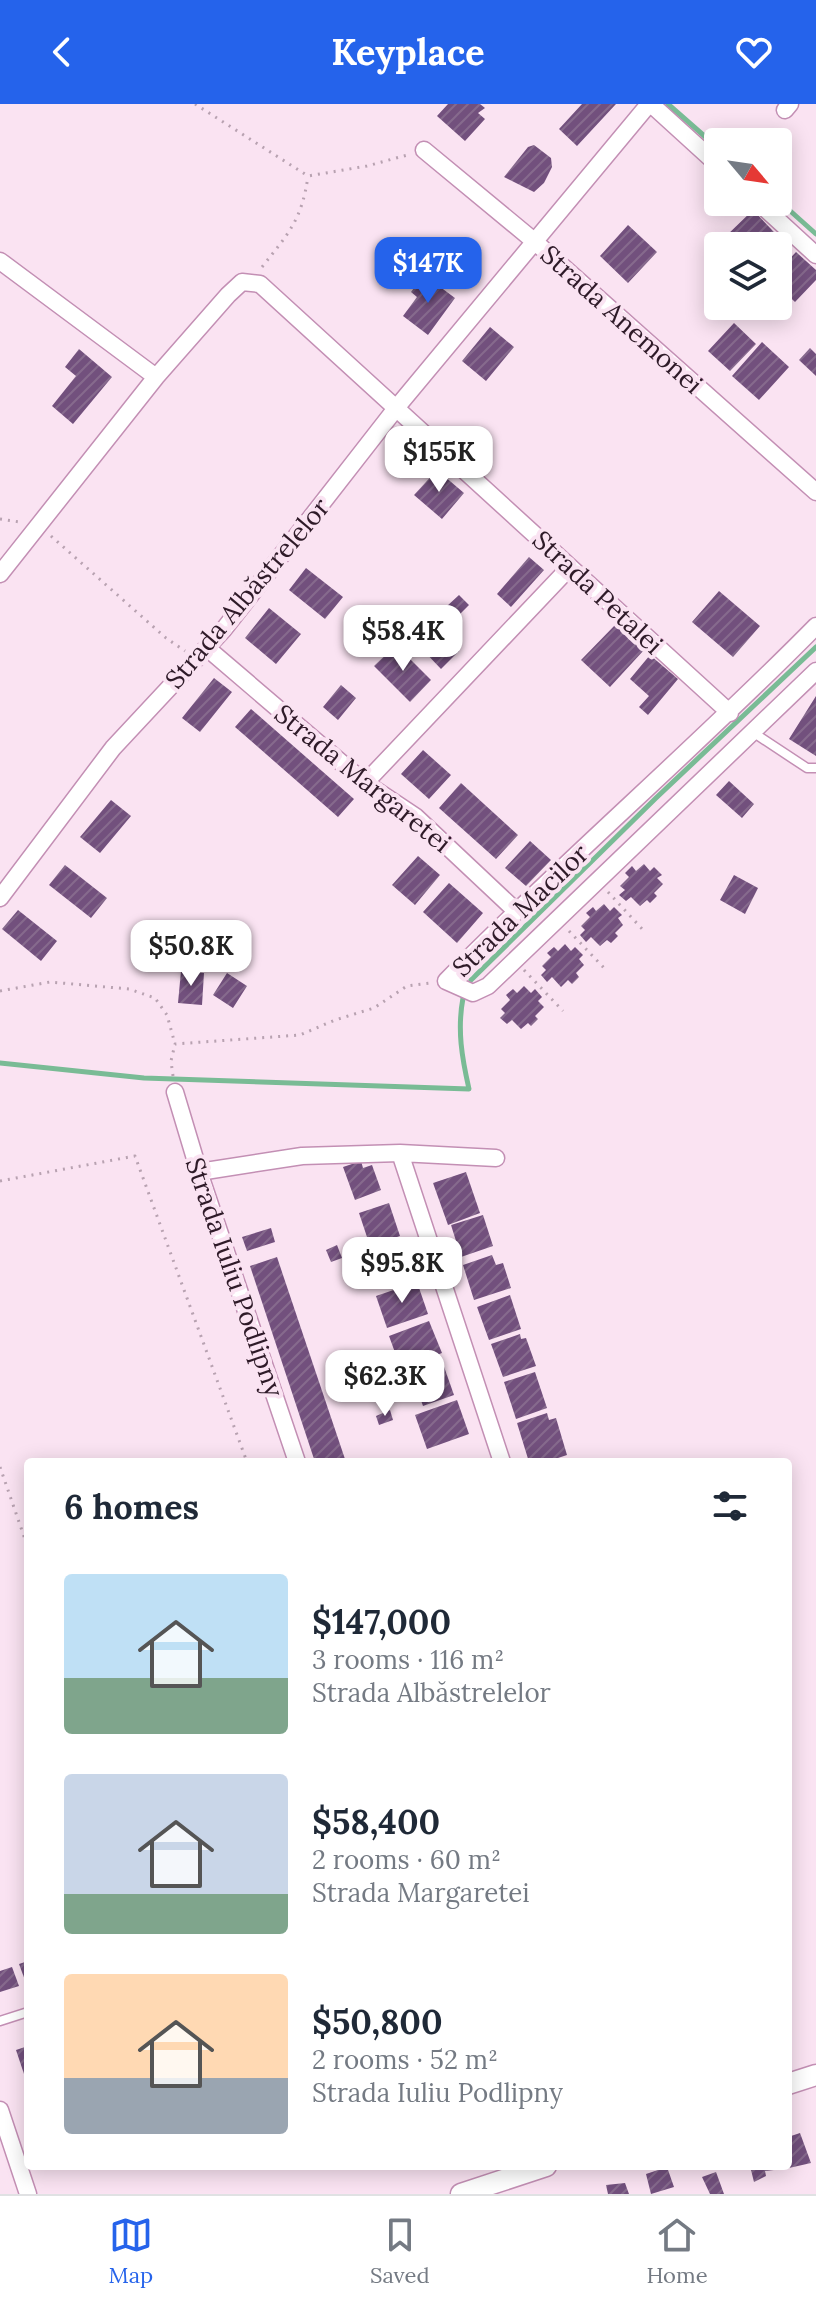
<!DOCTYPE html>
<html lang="en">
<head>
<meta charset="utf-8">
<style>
  :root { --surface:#fff; --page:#f2f2f3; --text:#1f2937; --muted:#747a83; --line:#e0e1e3; --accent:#2563eb }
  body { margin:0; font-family:Lora,serif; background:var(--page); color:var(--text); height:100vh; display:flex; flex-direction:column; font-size:30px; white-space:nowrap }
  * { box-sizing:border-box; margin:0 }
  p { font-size:26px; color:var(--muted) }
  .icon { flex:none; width:44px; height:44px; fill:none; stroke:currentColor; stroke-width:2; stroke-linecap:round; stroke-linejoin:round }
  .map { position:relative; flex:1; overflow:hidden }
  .panel { position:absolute; left:24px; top:1354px; width:768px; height:712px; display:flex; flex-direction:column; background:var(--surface); border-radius:8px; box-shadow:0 4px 20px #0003 }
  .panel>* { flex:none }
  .needle { width:52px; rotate:119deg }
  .controls { position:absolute; left:704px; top:24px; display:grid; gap:16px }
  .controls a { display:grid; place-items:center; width:88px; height:88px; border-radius:8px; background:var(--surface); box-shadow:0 4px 20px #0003; font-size:40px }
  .price { position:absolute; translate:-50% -68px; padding:0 18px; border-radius:16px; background:#fff; color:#222; font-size:26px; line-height:52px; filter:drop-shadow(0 2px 4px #0008) }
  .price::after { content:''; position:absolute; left:50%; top:48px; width:24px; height:18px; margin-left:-12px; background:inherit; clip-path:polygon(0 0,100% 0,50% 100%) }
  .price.current { background:var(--accent); color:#fff }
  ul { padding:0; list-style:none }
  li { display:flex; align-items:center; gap:24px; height:200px; padding:0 40px }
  li span { display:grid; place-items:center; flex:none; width:224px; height:160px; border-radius:8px; color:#555 }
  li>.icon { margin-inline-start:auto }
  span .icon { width:96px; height:96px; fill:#fffc; stroke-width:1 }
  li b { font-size:34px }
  h2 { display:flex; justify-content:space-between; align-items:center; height:96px; padding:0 40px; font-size:34px }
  header { display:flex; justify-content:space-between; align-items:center; height:104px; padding:0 40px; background:var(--accent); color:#fff; font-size:36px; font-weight:700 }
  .dock { display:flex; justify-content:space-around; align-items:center; height:112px; border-top:2px solid var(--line); background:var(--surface); font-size:22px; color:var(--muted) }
  .dock a { display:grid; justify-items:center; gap:4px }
  .dock .current { color:var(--accent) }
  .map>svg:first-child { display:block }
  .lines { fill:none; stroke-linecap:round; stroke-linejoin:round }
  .stream { stroke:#79bb95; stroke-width:5 }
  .building { fill:url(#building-hatch) }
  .service-casing { stroke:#c38fb4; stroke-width:11 }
  .minor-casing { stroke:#c38fb4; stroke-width:19 }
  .tertiary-casing { stroke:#c38fb4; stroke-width:23 }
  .path { stroke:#b8a2b1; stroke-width:3; stroke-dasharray:2 6; stroke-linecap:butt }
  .service { stroke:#fff; stroke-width:8 }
  .minor { stroke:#fff; stroke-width:16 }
  .tertiary { stroke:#fff; stroke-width:20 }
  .labels { text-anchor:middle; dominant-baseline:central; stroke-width:8; stroke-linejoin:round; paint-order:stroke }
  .street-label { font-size:26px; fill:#2e1a28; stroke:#fae3f2 }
</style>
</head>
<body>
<header><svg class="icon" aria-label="back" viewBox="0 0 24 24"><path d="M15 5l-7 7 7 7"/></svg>Keyplace<svg class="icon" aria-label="heart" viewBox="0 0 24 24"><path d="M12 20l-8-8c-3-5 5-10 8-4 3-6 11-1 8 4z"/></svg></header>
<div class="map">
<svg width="816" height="2090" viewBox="0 0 816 2090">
  <defs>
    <pattern id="building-hatch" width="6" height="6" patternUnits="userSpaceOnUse" patternTransform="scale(2)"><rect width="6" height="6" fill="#72507d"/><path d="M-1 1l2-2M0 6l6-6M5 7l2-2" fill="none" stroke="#866a8d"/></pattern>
  </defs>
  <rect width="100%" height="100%" fill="#fae3f2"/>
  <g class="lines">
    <!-- stream -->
    <path class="stream" d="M 668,0 L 718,44
      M 778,96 L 816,130
      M 471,876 L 656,694 L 816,543
      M 0,959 L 144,974 L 469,985 C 462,954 457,926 463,894"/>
  </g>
  <!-- building -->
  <path class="building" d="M 448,0 L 480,0 L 485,4 L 478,9 L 485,15 L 465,37 L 437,12 Z
    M 582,0 L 616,0 L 577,42 L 559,25 Z
    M 534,41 L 551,54 L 552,63 L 544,79 L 534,88 L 504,73 L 528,43 Z
    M 753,106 L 790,145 L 778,157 L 778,142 L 734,142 L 725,133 Z
    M 628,121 L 657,148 L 628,179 L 600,152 Z
    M 796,148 L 816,166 L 816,176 L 795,198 L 778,182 L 778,167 Z
    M 424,171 L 455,194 L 428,231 L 403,212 L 417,193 L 411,188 Z
    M 734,219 L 756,240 L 730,267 L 708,247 Z
    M 490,223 L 514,243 L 486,277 L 462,257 Z
    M 762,238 L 789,263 L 759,296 L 732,272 Z
    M 810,244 L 816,250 L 816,272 L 799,256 Z
    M 79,245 L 112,273 L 73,320 L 52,302 L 76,272 L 65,263 Z
    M 437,366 L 464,389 L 442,415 L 414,391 Z
    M 529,453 L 544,466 L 511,503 L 497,490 Z
    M 306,464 L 343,493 L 325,515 L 289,486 Z
    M 719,487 L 760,522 L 733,553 L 692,518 Z
    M 459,491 L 469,501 L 457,513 L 447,502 Z
    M 269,504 L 301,530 L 276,560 L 245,534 Z
    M 420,506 L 459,547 L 441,565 L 402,524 Z
    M 616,520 L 644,546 L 610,583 L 581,556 Z
    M 396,541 L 431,576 L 410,598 L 374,562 Z
    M 650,551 L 678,575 L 648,611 L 639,603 L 649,592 L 630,575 Z
    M 214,574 L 232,588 L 200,628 L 182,614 Z
    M 341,581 L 356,594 L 338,616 L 323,603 Z
    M 816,592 L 816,652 L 789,635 Z
    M 251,605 L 354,695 L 338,713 L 235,623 Z
    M 423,646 L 451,671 L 429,695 L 401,670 Z
    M 729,677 L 754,700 L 742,714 L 716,691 Z
    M 461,679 L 518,731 L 496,755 L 439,704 Z
    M 111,696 L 131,712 L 100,749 L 80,733 Z
    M 530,737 L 551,756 L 526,782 L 505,764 Z
    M 418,752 L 440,771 L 415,801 L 392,781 Z
    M 644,760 L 650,767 L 654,763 L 662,771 L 657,774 L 663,780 L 654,789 L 657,792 L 650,799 L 647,796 L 640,802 L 631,793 L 626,797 L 619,791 L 625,786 L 620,782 L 629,773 L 625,769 L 632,762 L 636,767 Z
    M 65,761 L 107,794 L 91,814 L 49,781 Z
    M 734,771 L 758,784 L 745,810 L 720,796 Z
    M 449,779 L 483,809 L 457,839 L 423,808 Z
    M 604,800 L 610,807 L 614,803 L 622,811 L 618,814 L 623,821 L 615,829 L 618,832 L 611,839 L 607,836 L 600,842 L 591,833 L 586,838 L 580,831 L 585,826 L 581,822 L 590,813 L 586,809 L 593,803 L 596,807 Z
    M 18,806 L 57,837 L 41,857 L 2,825 Z
    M 565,840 L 571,847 L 575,843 L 583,851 L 579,855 L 584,861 L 576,869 L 579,873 L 572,880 L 568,876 L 561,883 L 552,873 L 547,878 L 541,871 L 546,866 L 542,862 L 551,853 L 547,849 L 554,843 L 558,847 Z
    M 181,867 L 204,869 L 202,901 L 178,899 Z
    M 227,869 L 247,882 L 233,904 L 213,891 Z
    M 524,882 L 531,889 L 535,885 L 542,893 L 538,897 L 544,903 L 535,912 L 538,915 L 531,922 L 528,919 L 521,925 L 512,916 L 507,920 L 500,914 L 505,909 L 501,905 L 510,896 L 506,891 L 513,885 L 517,889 Z
    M 361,1057 L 363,1064 L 372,1061 L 381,1086 L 355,1096 L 343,1063 Z
    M 466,1068 L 480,1109 L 448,1121 L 433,1079 Z
    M 389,1099 L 400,1132 L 370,1142 L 359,1109 Z
    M 483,1111 L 493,1142 L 461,1153 L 451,1121 Z
    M 271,1124 L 275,1138 L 247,1147 L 242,1133 Z
    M 404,1139 L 414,1172 L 372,1185 L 362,1153 Z
    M 337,1141 L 342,1154 L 331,1158 L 326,1146 Z
    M 492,1151 L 496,1161 L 503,1159 L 511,1184 L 474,1196 L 463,1161 Z
    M 277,1153 L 284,1174 L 346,1358 L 315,1358 L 250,1162 Z
    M 417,1178 L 428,1210 L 387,1224 L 376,1192 Z
    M 510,1191 L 521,1225 L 489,1236 L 477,1203 Z
    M 429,1217 L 442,1249 L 401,1265 L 389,1232 Z
    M 520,1230 L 521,1235 L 526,1234 L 536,1262 L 503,1273 L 491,1240 Z
    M 442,1257 L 454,1291 L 423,1302 L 411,1268 Z
    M 535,1268 L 547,1304 L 516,1315 L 504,1278 Z
    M 457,1296 L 469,1330 L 427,1345 L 415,1311 Z
    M 390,1306 L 393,1316 L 379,1321 L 376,1312 Z
    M 547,1309 L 549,1316 L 556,1314 L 567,1351 L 546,1358 L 529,1358 L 517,1319 Z
    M 28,1857 L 28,1879 L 26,1879 L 19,1860 Z
    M 12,1863 L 19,1882 L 0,1888 L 0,1867 Z
    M 28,1942 L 28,1972 L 25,1973 L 16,1946 Z
    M 800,2029 L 811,2059 L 789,2064 L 788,2033 Z
    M 750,2062 L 782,2062 L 783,2065 L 765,2067 L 766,2072 L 754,2078 Z
    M 667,2063 L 674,2083 L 651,2090 L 646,2070 Z
    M 716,2068 L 724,2090 L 710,2090 L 702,2073 Z
    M 625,2079 L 629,2090 L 608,2090 L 606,2081 Z"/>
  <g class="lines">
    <defs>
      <path id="service" d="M 754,629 L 807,664 L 816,664
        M 0,1917 L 28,1908"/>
      <path id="minor" d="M 651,0 L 718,61
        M 785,6 L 790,0
        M 424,46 L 534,137 L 816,388
        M 758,98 L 816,151
        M 0,157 L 156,273
        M 0,470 L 156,273 L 228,191 L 242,178 L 260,180 L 730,609
        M 816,522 C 696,644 566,755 446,877 L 473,889 L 488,882 L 816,567
        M 207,544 L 365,679 L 416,713 L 516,807
        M 365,679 L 570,463
        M 0,794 L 113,644 L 224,525 L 397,303 L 649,0
        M 175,988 L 199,1068 L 297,1358
        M 400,1049 L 502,1358
        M 199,1068 L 302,1052 L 400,1049 L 496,1054
        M 0,2006 L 28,2090"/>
      <path id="tertiary" d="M 788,1980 L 816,1971
        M 461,2090 L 546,2062"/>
    </defs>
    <!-- service casing -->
    <use href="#service" class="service-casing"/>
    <!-- minor casing -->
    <use href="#minor" class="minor-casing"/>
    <!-- tertiary casing -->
    <use href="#tertiary" class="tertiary-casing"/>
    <!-- path -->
    <path class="path" d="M 195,0 L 308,72 L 367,62 L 411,50
      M 262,163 C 288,130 302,116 308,72
      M 0,415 L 20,418
      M 51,432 L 166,534 L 185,547
      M 608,788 L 644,827
      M 569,827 L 605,865
      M 524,866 L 563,907
      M 0,887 L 50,878 L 129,885 L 155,894 L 167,911 L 175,940
      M 173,972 L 171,957 L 175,940 L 300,931 L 335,916 L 374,904 L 407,882 L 431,879
      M 0,1077 L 135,1052 L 247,1358
      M 0,1363 L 28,1444"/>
    <!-- service -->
    <use href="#service" class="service"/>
    <!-- minor -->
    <use href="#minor" class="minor"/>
    <!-- tertiary -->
    <use href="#tertiary" class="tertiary"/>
  </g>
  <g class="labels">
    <!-- street labels -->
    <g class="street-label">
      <text transform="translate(622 215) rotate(42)">Strada Anemonei</text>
      <text transform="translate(598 488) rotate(43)">Strada Petalei</text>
      <text transform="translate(247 489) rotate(-50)">Strada Albăstrelelor</text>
      <text transform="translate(363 674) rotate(39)">Strada Margaretei</text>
      <text transform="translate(520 806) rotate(-44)">Strada Macilor</text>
      <text transform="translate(235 1173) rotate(71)">Strada Iuliu Podlipny</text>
    </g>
  </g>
</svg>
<div class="controls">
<a><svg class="needle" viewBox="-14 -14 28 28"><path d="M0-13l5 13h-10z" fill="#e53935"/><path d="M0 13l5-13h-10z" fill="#747a83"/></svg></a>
<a><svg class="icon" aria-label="layers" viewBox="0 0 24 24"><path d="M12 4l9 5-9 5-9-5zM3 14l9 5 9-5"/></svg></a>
</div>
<b class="price current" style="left:428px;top:201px">$147K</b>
<b class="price" style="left:439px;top:390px">$155K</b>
<b class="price" style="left:403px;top:569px">$58.4K</b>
<b class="price" style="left:191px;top:884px">$50.8K</b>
<b class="price" style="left:402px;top:1201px">$95.8K</b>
<b class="price" style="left:385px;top:1314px">$62.3K</b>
<section class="panel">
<h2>6 homes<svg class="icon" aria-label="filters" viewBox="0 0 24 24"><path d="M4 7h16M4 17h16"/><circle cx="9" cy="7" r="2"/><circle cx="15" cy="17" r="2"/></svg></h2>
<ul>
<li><span style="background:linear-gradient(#bfe0f5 65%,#7fa58c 0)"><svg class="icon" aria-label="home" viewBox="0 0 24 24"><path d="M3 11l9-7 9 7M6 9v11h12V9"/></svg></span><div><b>$147,000</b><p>3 rooms · 116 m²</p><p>Strada Albăstrelelor</p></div></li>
<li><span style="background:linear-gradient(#c9d6e8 75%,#7fa58c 0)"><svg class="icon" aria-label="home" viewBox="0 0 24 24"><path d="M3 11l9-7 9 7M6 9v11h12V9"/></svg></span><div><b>$58,400</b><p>2 rooms · 60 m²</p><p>Strada Margaretei</p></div></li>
<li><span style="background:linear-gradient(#ffd9b3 65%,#9aa5b1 0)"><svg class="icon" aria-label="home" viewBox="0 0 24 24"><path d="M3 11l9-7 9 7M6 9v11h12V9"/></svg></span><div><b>$50,800</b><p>2 rooms · 52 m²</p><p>Strada Iuliu Podlipny</p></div></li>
</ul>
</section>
</div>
<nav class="dock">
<a class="current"><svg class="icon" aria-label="map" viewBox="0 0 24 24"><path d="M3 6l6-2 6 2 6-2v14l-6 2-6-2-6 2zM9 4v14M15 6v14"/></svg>Map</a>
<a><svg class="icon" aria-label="saved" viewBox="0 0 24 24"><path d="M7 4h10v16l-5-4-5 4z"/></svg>Saved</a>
<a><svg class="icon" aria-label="home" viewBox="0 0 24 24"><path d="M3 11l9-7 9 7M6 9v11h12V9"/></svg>Home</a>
</nav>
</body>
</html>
